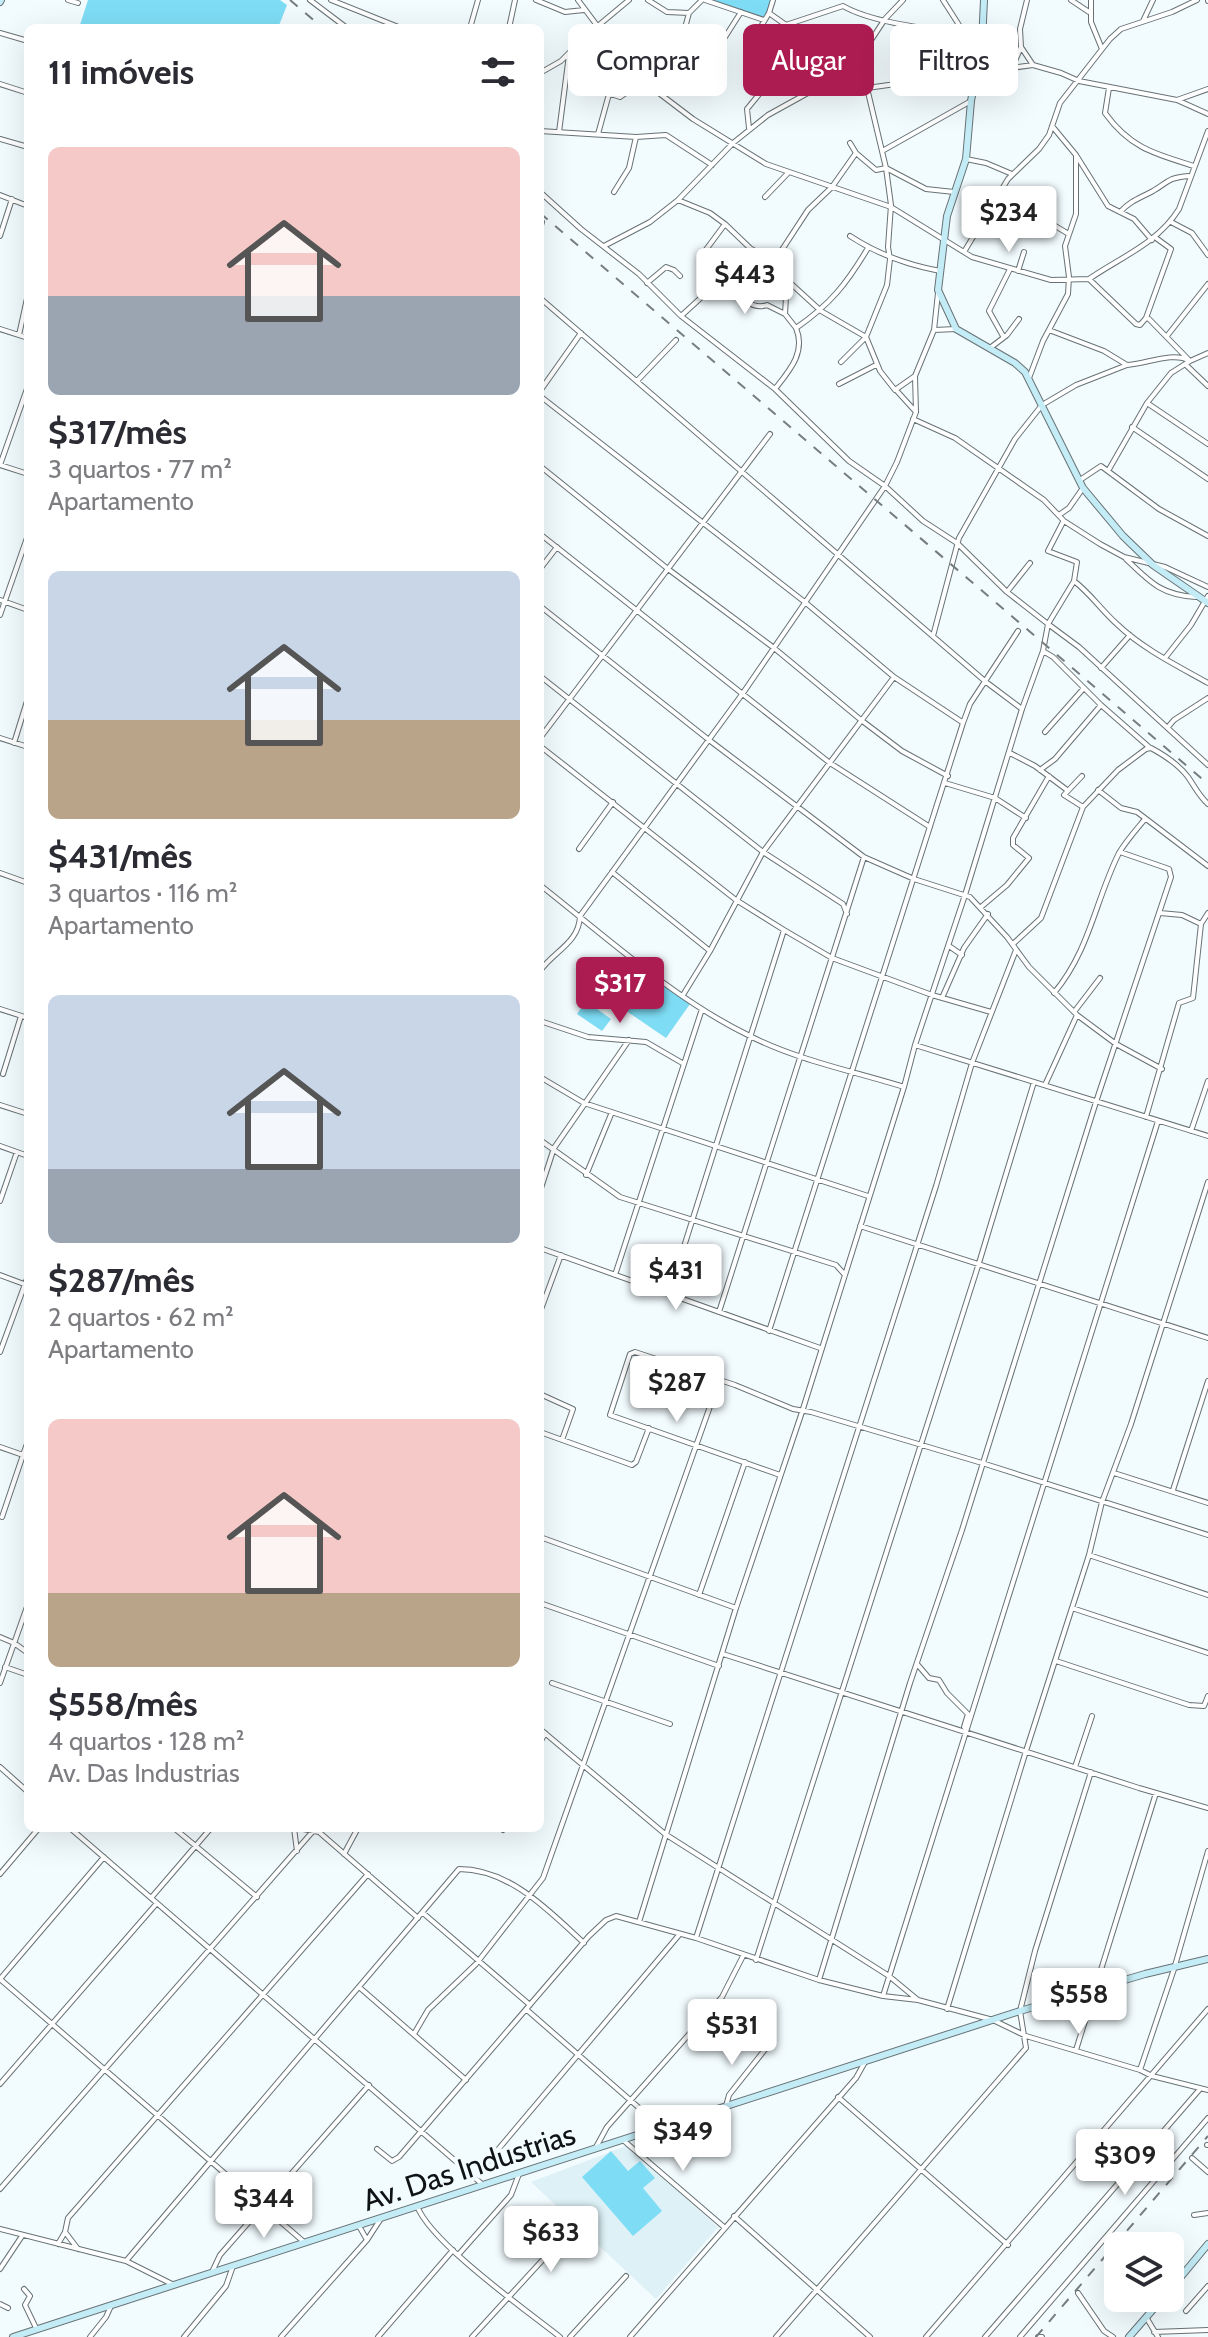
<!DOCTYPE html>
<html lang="pt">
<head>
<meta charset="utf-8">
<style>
  :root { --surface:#fff; --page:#f2f2f3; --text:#2b2b33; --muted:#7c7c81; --accent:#ad1c51 }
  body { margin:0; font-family:Cabin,sans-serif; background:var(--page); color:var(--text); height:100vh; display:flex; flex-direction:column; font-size:30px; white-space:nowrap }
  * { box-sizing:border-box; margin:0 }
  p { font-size:26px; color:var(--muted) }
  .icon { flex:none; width:44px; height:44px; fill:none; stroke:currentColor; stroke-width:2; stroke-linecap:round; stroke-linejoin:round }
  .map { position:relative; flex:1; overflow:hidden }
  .side { position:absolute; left:24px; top:24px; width:520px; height:1808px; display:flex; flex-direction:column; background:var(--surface); border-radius:12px; box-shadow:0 8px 32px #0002 }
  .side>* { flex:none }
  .banner { position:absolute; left:568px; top:24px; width:520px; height:72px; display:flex; gap:16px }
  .tools { position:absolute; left:1104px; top:2232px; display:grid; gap:16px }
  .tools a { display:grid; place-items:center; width:80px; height:80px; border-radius:12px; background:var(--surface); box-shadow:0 8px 32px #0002; font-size:40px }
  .price { position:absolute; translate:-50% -68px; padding:0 18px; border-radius:8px; background:#fff; color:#222; font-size:26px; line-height:52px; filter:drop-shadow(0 2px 4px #0008) }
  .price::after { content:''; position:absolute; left:50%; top:48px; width:24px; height:18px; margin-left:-12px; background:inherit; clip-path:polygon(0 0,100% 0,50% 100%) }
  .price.on { background:var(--accent); color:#fff }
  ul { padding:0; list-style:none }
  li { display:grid; align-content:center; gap:16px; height:424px; padding:0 24px }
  li span { display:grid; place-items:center; height:248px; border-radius:12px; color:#555 }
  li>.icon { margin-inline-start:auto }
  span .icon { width:144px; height:144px; fill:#fffc; stroke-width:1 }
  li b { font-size:34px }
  h2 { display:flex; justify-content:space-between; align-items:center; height:96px; padding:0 24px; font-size:34px }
  .pill { padding:0 28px; border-radius:12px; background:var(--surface); box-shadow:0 8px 32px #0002; font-size:28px; line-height:72px }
  .pill.on { background:var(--accent); color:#fff }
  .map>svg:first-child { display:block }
  .built { fill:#ddf1f6 }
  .green { fill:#7eddf5 }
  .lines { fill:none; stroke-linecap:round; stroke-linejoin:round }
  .street-casing { stroke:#687275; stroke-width:6 }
  .secondary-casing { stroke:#687275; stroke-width:8 }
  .street { stroke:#fff; stroke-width:4 }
  .secondary { stroke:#c3ecf6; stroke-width:6 }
  .rail { stroke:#767d7e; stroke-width:2; stroke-dasharray:10 10; stroke-linecap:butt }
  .labels { text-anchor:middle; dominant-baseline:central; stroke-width:8; stroke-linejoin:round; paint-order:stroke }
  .street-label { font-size:30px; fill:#0f1314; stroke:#f2fbfe }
</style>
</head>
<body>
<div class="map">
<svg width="1208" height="2337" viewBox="0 0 1208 2337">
  <rect width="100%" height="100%" fill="#f2fbfe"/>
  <!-- built -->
  <path class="built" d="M 626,2146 L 718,2227 L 656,2299 L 531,2182 Z"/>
  <!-- green -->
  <path class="green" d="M 88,0 L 280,0 L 287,5 L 278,28 L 79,28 Z
    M 709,0 L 771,0 L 764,20 Z
    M 627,960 L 690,1004 L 666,1038 L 603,995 Z
    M 586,1001 L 611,1019 L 602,1031 L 577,1014 Z
    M 611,2151 L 628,2171 L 640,2161 L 655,2178 L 643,2188 L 662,2211 L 633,2236 L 582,2177 Z"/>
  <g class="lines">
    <defs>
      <path id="street" d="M 68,0 L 78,3
        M 310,0 L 347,28
        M 331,0 L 401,28
        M 536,0 L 565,12 L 584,10
        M 578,0 L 628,67 L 643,81 L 693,119 L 766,164 L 891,207 L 972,257 L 1051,280 L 1089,279
        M 648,0 L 667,12 L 689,13
        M 705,0 L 764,20
        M 773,0 L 769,13 L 786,25 L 843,6 C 876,25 942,30 981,36
        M 943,0 L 959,25
        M 1071,0 L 1089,12
        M 1091,0 L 1091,22 L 1102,49
        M 1208,0 L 1208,1
        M 1143,21 L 1153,0
        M 470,28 L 478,0
        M 509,28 L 515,0
        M 0,33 L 28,41
        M 720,45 L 741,12
        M 750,45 L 769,13
        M 1021,47 L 1033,65
        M 767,59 L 806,92
        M 1012,68 L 1021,47 L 1020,29 L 1027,0
        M 540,73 L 561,61 L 587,35 L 629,0
        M 0,84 L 28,93
        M 832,85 L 850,72 L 885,19 L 903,0
        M 593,88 L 620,97 L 643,81
        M 651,88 L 679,50 L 689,13 L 702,0
        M 1109,88 L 1105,113 C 1130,148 1155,154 1194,166
        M 1177,100 L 1208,89
        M 749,128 L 747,109 L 779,70
        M 540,131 L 636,137 L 666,135 L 712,165
        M 559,132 L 569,55
        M 598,134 L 609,94
        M 0,139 L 28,147
        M 850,143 L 856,153 L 876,170 L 886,168 L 926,189 L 954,192
        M 884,150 L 971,101
        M 1076,155 L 1108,206 L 1134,219 L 1152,240
        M 966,159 L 986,163 L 1012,174
        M 540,192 L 581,229 L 639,274 L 681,316 L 775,389 L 849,461 L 885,486 L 923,521 L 957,543 L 1007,592 L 1048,624 L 1043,651 L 1022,709 L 965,895 L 915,1045 L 904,1087 L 802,1412 L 736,1608 L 639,1922
        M 614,192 L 629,168 L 636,137
        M 0,195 L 28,206
        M 765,197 L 788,173
        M 678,200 L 710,213 L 725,224 L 750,248 L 780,267 L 787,280 L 785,314 L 796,328
        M 1120,212 C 1130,201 1140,198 1153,191 C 1170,181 1167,178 1189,176
        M 1042,218 L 1067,233
        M 1171,222 L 1192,233 L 1208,255
        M 540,229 L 542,222
        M 0,236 L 12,199
        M 850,236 C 877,254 908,265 940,271
        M 604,246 L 650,222 L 678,200 L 733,143 L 768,115 L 815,89 L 844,86 L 867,88 L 1033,65 L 1061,73 L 1079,81 L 1177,100 L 1208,114
        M 782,252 L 784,271
        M 964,252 L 1008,179 L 1039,149 L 1049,135 L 1060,103 L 1110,39 L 1121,29 L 1172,12 L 1197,0
        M 700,261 L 705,251 L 725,224
        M 1018,271 L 1024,252
        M 787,280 L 821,311 L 866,337 L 880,371 L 895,390 L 915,376
        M 647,283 L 666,267 L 674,270 L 680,276
        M 727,283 C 737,294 751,311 767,305 L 785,314
        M 540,298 L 986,682 L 1022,709
        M 681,316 L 704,295 L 774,262 L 808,210 L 832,187 L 856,153
        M 1146,318 L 1171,249 L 1156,238
        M 0,329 L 28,338
        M 934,330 L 938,293
        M 1049,330 L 1104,351 L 1127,365 C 1146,364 1173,351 1190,361 L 1208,353
        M 19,335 L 28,294
        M 1003,336 L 989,311 L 1010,269
        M 1167,336 L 1208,284
        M 990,348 L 1007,335 L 1019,319
        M 1188,359 L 1149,319 L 1146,318 L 1140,325 L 1136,324 L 1089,279 C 1121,257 1158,243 1179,209 L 1208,131
        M 841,362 L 866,337 L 887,285 L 890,259 L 888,247 L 891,205 L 886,168 L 867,88
        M 1185,364 L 1208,386
        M 1029,378 L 1043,341 L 1068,294 L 1069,277 L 1065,246 L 1076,214 L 1076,155 L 1052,126
        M 637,381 L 676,340
        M 839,384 L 876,365
        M 775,389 C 790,370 806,352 796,328 C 831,304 847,283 868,248
        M 896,390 L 916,412
        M 540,391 L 581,333
        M 540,396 L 806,603 L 894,677 L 962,722
        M 1147,403 L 1171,373 L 1190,361
        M 913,419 L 955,438 L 1044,500 L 1064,521 L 1100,544 L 1124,557 L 1165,567 L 1208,587
        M 1132,427 L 1208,479
        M 0,465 L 28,386
        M 0,465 L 28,474
        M 540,466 L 668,569 L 774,648 L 861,720 L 902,751 L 948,776
        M 1108,471 L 1147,403 L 1208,444
        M 1080,480 L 1101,466 L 1159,509 L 1208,536
        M 1059,515 L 1069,508 L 1083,488
        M 1063,522 L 1048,551 L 1077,562 L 1074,581 C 1091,594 1102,611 1118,625 C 1143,649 1178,666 1208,683
        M 540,534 L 830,763 L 930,827
        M 1126,559 C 1150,582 1161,595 1196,597
        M 540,569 L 557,547
        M 1074,581 L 1048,624 L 1079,647 L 1208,765
        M 1007,592 L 1030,563
        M 0,600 L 28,610
        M 540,606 L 709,740 L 864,857 L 914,879 L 970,897 L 1007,937 L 1029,967 L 1077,1015 L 1116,1044 L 1162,1069
        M 0,615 L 28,535
        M 933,636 L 959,538 L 1015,439 L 1042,405 L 1076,385 L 1127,365
        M 1043,651 L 1053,657 L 1101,705 L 1149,747
        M 1165,658 L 1191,625 L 1208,596
        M 1101,668 L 1130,635
        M 540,676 L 763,852 L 843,904 L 847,914
        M 1168,727 L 1174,720 L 1208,698
        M 1045,732 L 1084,688
        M 0,738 L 28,747
        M 540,738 L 770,434
        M 14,743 L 28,698
        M 540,746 L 736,900 L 784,930 L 832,958 L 932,995 L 991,1012
        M 1010,753 L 1035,766 L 1067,790
        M 1040,770 L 1055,759 L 1101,705
        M 1082,776 L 1064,795 L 1083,807
        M 945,783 L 995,798 L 1026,818
        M 1098,790 L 1121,808 L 1137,812 L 1208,866
        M 579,849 L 613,802
        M 612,872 L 710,951
        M 0,873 L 28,883
        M 540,885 C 605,936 674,999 748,1035 C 796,1060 853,1071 904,1087
        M 981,907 L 1007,885 L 1029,858 L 1013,845 L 1013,838 L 1049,776
        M 1160,913 L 1182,915 L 1201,924
        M 1013,944 L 1041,918 L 1083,807 L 1118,770 L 1146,749 L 1151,748 C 1164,755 1179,765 1188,777 C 1195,787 1199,796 1208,804
        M 949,946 L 962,955
        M 540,971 C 554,951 579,943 580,916 L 743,693 L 885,486 L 897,462 L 916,412 L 915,376 L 934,330 L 956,329
        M 1054,993 C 1090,950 1095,901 1119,853 C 1126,841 1136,830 1145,819
        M 683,995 L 710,951 L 763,852 L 894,677
        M 942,998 L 964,948 L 988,914
        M 0,1009 L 28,1018
        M 1074,1012 L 1100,978
        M 540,1021 L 588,1037 L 646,1042 L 684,1064
        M 915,1045 L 1208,1136
        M 3,1074 L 21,1016
        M 540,1077 L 584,1103 L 868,1196
        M 1045,1085 L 1077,1015
        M 0,1105 L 28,1114
        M 1146,1117 L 1179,1003 L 1193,998 L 1201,924 L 1208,913
        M 1191,1131 L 1208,1081
        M 540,1140 L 620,1197 L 836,1265 L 845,1275
        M 0,1146 L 28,1156
        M 586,1175 L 612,1112
        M 540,1191 L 554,1148 L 629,1040
        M 0,1201 L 17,1152
        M 860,1226 L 1208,1338
        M 540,1248 L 820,1348
        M 0,1275 L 24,1284
        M 615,1275 L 702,1009
        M 669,1294 L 784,930
        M 540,1312 L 561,1255
        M 719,1312 L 864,857
        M 769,1331 L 963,723 L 970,704 L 1018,631
        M 0,1352 L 28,1276
        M 540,1394 L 573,1409 L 562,1440
        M 540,1432 L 632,1465 L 636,1462 L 649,1428
        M 0,1447 L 23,1455 L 28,1441
        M 1114,1473 L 1208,1503
        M 780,1475 L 610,1415 L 630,1354 L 635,1352 L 735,1385 L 793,1409 L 811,1412 L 982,1463 L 1208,1535
        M 1173,1490 L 1208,1381
        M 540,1504 L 541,1502
        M 2,1517 L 23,1455 L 28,1457
        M 540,1537 L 736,1608
        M 1089,1555 L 1208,1595
        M 699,1595 L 745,1462
        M 540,1603 L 719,1666
        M 1072,1608 L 1208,1653
        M 0,1637 L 14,1643 L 28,1653
        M 723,1654 L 1139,1788 L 1208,1808
        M 1056,1661 L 1189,1705 L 1204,1706 L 1208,1696
        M 917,1664 L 929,1678 L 939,1680 L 947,1693 L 968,1714 L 964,1727 L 967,1729
        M 5,1667 L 28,1675
        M 0,1683 L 28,1604
        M 552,1683 L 670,1724
        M 540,1729 L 665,1834 L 889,1976 L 918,2000
        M 540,1743 L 545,1733
        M 0,1767 L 28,1792
        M 1075,1767 L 1092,1716
        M 70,1828 L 482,2184
        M 174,1828 L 257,1897
        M 294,1828 L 297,1851
        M 298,1828 L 319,1832 L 418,1918
        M 503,1830 L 504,1828
        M 344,1854 L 358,1828
        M 0,1874 L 39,1828
        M 151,1898 L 211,1828
        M 423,1913 L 530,2005
        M 696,1938 L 936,1186 L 972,1063 L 1016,950
        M 756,1960 L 979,1263 L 1034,1082
        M 0,1979 L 304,2242
        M 0,1979 L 104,1857
        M 819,1980 L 910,1683 L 962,1530 L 1096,1102 L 1171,877 L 1169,869 L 1120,852
        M 359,1987 L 466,2080
        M 883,1996 L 1158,1121
        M 947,2009 L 1026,1751 L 1089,1555 L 1102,1502 L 1131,1424 L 1208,1182
        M 527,2010 L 661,2127
        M 414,2034 L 428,2010 L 476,1964 L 543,1878 L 719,1381
        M 1076,2050 L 1156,1793
        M 1140,2070 L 1174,1969 L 1208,1851
        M 0,2084 L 157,1903
        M 838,2097 L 1008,2245
        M 726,2106 L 729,2095 L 771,2042
        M 623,2140 L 724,2227
        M 1207,2145 L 1208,2145
        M 377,2149 L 392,2161 L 399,2157 L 589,1936 L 606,1920 L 616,1916 L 696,1938 L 819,1980 L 883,1996 L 918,2000 L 993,2020 L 1026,2036 L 1140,2070 L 1152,2076 L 1208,2090
        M 595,2149 L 607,2127 L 722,1997 L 743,1956
        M 1192,2158 L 1208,2172
        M 474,2178 L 679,1935
        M 0,2189 L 314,1830
        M 417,2206 C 431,2243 526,2310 560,2337
        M 1194,2215 L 1208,2213
        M 734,2216 L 870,2337
        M 359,2226 L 367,2240
        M 0,2229 L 126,2261 L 172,2284
        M 65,2232 L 78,2249
        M 58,2244 L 65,2232 L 68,2218 L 368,1874
        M 459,2254 L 511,2195 L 519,2174
        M 126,2261 L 459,1869 C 510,1869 549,1911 584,1943
        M 0,2269 L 22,2236
        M 212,2272 L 220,2255 L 369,2085
        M 24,2289 L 30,2296 L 25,2305 L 37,2330
        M 1078,2293 L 1104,2331 L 1113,2337
        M 0,2304 L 8,2308
        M 1186,2311 L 1208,2286
        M 1146,2317 L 1158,2337
        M 1154,2332 L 1208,2330
        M 90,2337 L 106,2317 L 111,2306
        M 184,2337 L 226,2286 L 233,2266
        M 281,2337 L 367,2240 L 380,2220
        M 378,2337 L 453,2250
        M 472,2337 L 571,2229
        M 570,2337 L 626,2276
        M 630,2337 L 856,2078 L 865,2062
        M 776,2337 L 1026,2048 L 1020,2011 L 1035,1951 L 1091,1772
        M 926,2337 L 1208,2009
        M 985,2337 L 1200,2089
        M 1020,2337 L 1208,2118
        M 1038,2337 L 1042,2337"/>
      <path id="secondary" d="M 984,0 L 982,42 L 971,101 L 966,159 L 947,216 L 938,290 L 956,329 L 1015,363 L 1025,372 L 1083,488 L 1123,536 L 1153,565 L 1208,603
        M 0,2 L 1,0
        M 1170,2290 L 1208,2244
        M 13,2337 L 1020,2011 L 1145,1974 L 1208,1959
        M 1129,2337 L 1163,2298"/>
    </defs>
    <!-- street casing -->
    <use href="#street" class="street-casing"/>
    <!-- secondary casing -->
    <use href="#secondary" class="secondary-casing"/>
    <!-- street -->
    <use href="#street" class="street"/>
    <!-- secondary -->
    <use href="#secondary" class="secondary"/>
    <!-- rail -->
    <path class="rail" d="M 290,0 L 323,28
      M 540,213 L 1208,784
      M 1036,2337 L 1208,2136"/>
  </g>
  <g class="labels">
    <!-- street labels -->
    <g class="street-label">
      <text transform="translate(469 2167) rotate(-18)">Av. Das Industrias</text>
    </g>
  </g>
</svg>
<div class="tools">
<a><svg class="icon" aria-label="layers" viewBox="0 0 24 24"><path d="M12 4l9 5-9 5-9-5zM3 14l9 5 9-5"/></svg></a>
</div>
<b class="price" style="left:1009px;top:254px">$234</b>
<b class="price" style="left:745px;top:316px">$443</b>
<b class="price on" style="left:620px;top:1025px">$317</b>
<b class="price" style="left:676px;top:1312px">$431</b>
<b class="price" style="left:677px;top:1424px">$287</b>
<b class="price" style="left:1079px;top:2036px">$558</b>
<b class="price" style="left:732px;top:2067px">$531</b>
<b class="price" style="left:683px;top:2173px">$349</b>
<b class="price" style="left:1125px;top:2197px">$309</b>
<b class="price" style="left:264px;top:2240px">$344</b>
<b class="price" style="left:551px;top:2274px">$633</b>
<div class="banner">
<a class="pill">Comprar</a>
<a class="pill on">Alugar</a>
<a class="pill">Filtros</a>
</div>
<section class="side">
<h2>11 imóveis<svg class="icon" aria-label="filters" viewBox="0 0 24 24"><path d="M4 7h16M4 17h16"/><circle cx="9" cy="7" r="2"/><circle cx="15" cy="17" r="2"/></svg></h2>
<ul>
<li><span style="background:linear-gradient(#f6c9c9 60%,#9aa5b1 0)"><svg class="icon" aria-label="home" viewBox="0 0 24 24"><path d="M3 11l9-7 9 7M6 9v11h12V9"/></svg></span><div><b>$317/mês</b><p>3 quartos · 77 m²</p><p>Apartamento</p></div></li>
<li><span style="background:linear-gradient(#c9d6e8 60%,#b9a48a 0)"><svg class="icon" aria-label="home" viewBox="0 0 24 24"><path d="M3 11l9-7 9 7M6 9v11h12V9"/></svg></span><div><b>$431/mês</b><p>3 quartos · 116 m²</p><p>Apartamento</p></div></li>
<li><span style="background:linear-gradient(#c9d6e8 70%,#9aa5b1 0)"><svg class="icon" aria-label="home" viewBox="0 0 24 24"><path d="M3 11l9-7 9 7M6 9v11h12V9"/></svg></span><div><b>$287/mês</b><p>2 quartos · 62 m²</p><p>Apartamento</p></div></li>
<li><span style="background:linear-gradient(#f6c9c9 70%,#b9a48a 0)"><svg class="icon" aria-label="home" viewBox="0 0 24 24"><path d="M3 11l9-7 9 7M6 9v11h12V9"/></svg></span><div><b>$558/mês</b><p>4 quartos · 128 m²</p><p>Av. Das Industrias</p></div></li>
</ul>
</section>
</div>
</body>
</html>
